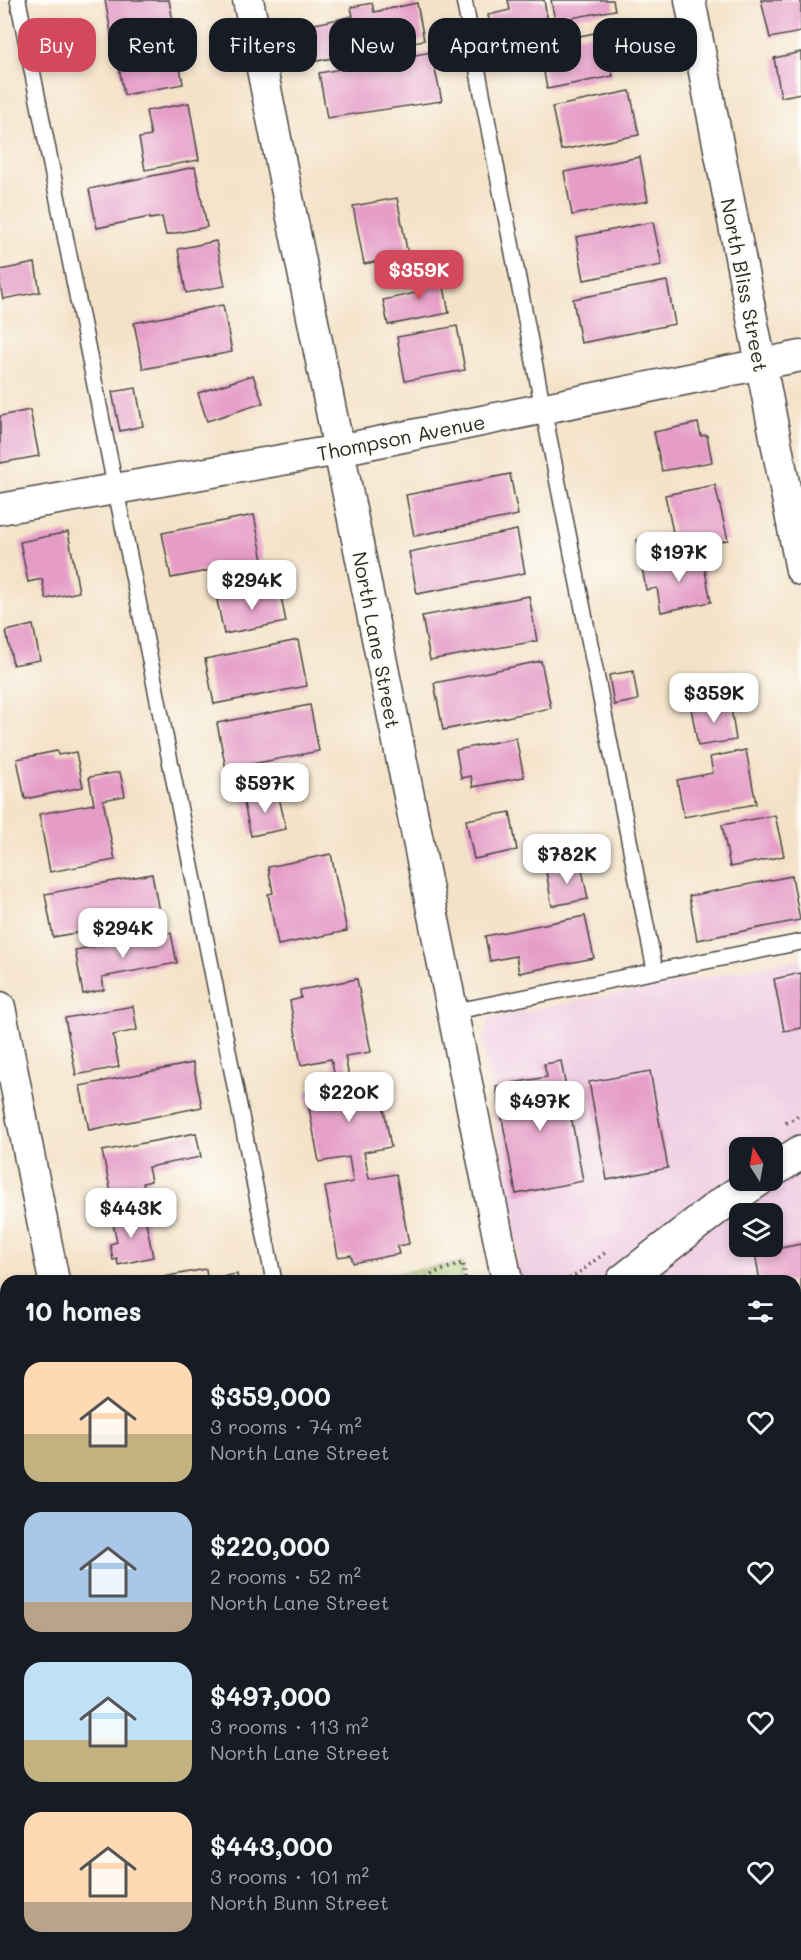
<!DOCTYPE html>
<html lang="en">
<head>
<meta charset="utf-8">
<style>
  :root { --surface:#171b24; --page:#242831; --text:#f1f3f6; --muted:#9ea1a6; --accent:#d1495b }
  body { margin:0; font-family:Mali,sans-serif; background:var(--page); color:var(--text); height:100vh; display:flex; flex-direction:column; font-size:22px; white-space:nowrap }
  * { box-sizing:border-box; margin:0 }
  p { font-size:20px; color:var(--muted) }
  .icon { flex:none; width:33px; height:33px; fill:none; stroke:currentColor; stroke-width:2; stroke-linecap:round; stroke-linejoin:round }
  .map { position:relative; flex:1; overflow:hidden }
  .drawer { position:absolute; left:0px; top:1275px; width:801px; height:686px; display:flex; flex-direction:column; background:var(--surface); border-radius:18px 18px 0 0; box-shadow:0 3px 9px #0003 }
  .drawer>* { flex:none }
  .top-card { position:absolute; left:18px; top:18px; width:765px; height:54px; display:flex; gap:12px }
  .needle { width:39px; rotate:349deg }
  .tools { position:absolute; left:729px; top:1137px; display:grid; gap:12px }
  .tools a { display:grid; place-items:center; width:54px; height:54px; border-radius:12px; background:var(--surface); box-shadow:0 3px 9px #0003; font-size:30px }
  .price { position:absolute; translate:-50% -51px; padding:0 14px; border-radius:12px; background:#fff; color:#222; font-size:20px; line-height:39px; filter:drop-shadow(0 2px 3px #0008) }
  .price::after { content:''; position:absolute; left:50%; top:36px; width:18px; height:14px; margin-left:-9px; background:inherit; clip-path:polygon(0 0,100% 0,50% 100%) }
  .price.current { background:var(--accent); color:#fff }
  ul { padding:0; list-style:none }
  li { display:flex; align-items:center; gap:18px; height:150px; padding:0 24px }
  li span { display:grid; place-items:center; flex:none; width:168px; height:120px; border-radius:18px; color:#555 }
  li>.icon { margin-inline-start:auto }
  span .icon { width:72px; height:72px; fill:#fffc; stroke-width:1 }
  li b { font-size:26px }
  h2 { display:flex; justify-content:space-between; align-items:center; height:72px; padding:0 24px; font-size:26px }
  .pill { padding:0 21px; border-radius:18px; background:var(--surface); box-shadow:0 3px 9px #0003; font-size:21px; line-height:54px }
  .pill.current { background:var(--accent); color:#fff }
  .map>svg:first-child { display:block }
  .built { fill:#f0d0e4; fill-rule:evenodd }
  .park { fill:url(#park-dots); stroke:#68784c; stroke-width:1.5 }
  .building { fill:#e59cc7 }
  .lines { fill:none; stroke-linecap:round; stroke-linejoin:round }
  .service-casing { stroke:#494643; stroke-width:18 }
  .minor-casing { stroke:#494643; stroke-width:33 }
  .tertiary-casing { stroke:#494643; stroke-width:36 }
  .path { stroke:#494643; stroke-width:4; stroke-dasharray:1.5 4.5; stroke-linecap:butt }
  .service { stroke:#fff; stroke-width:15 }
  .minor { stroke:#fff; stroke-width:30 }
  .tertiary { stroke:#fff; stroke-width:33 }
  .labels { text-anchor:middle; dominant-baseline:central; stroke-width:5; stroke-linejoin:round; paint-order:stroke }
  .street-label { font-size:20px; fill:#2b2b2b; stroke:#fdfcf7 }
</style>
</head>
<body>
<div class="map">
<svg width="801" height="1960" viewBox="0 0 801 1960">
  <defs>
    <pattern id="park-dots" width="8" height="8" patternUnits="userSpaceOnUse" patternTransform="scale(1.5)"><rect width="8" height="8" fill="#a6c56d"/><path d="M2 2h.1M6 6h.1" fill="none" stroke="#8fa95f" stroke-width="1.8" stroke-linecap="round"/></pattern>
  </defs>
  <rect width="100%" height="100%" fill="#fdfcf7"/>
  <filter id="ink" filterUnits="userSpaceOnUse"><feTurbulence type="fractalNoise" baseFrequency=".0167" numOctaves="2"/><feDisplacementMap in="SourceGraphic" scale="12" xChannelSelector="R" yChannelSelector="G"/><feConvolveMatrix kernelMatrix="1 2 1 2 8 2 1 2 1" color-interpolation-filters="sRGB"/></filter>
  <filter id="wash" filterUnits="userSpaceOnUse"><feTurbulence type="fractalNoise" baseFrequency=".008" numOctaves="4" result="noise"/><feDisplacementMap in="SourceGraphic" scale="24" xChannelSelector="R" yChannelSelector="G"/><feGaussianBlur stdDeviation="1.35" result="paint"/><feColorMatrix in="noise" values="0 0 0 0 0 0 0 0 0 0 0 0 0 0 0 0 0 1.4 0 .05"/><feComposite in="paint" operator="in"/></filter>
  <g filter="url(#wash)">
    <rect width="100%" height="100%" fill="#f4e2c8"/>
    <!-- built -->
    <path class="built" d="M 801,959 L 801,1431 L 795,1434 L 795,1281 L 507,1281 L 519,1257 L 483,1044 L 488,1018 ZM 740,1148 L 772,1148 L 772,1180 L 740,1180 ZM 740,1214 L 772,1214 L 772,1246 L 740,1246 Z
      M 6,1638 L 6,1954 L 136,1954 L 136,1960 L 0,1960 L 0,1639 Z"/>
    <!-- park -->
    <path class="park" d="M 463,1263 L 462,1281 L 345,1281 Z"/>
    <g id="blocks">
      <!-- building -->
      <path class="building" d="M 105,0 L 169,0 L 174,26 L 112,38 Z
        M 508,0 L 544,0 L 548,22 L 492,34 L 488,15 L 510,10 Z
        M 551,0 L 613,0 L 615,10 L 555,21 Z
        M 761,0 L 801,0 L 801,32 L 770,38 Z
        M 372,3 L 374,12 L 417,3 L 424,40 L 317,61 L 310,25 L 353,16 L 351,7 Z
        M 605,31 L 613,76 L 547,89 L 539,44 Z
        M 176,44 L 183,84 L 124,95 L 117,56 Z
        M 431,52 L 442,101 L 327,118 L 319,73 Z
        M 801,52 L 801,93 L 781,97 L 774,58 Z
        M 630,91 L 639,135 L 561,150 L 552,107 Z
        M 189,103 L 199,160 L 145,170 L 139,138 L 151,136 L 146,111 Z
        M 640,157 L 648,201 L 572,215 L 564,172 Z
        M 195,167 L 207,227 L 166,235 L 162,217 L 150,219 L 150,217 L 97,228 L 89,189 Z
        M 397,198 L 408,255 L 364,264 L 353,206 Z
        M 653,222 L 662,265 L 584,280 L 576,237 Z
        M 216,241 L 225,286 L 186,293 L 178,249 Z
        M 35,263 L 40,292 L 3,299 L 0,284 L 0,270 Z
        M 441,271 L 449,313 L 388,325 L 383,300 L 421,292 L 417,275 Z
        M 667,281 L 675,324 L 581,343 L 573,299 Z
        M 223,305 L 232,352 L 143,369 L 134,323 Z
        M 457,326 L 465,370 L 405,381 L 397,337 Z
        M 253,375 L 263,403 L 207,421 L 198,393 Z
        M 136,388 L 143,426 L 120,431 L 112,392 Z
        M 30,410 L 39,456 L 0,463 L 0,416 Z
        M 698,423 L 701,436 L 707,435 L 712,462 L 662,471 L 654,432 Z
        M 510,474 L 518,515 L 414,536 L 406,495 Z
        M 715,485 L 728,540 L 641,559 L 637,540 L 673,532 L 665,495 Z
        M 254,515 L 263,560 L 171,578 L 162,533 Z
        M 517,530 L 525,573 L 417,594 L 409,552 Z
        M 68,532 L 79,592 L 46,599 L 42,579 L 28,582 L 20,542 Z
        M 702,555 L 711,602 L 661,612 L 657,588 L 646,590 L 642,567 Z
        M 279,587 L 286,622 L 224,634 L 217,600 Z
        M 529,596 L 537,641 L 430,660 L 422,616 Z
        M 33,625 L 40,660 L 13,665 L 6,631 Z
        M 298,640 L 307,686 L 214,704 L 205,659 Z
        M 541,661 L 551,708 L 443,730 L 434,683 Z
        M 633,671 L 638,700 L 614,705 L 609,675 Z
        M 730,701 L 736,740 L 698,746 L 691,708 Z
        M 310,705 L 319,751 L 226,769 L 217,723 Z
        M 516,738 L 524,777 L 473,787 L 471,776 L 461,778 L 456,750 Z
        M 746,750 L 756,804 L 684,817 L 677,780 L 713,773 L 710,757 Z
        M 57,751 L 58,755 L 76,752 L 83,787 L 25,799 L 17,759 Z
        M 120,772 L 125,796 L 103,800 L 115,860 L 50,872 L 39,814 L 94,804 L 89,777 Z
        M 278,792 L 286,829 L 251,836 L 243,799 Z
        M 510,812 L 517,850 L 474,859 L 466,820 Z
        M 775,815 L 784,856 L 730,867 L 722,825 Z
        M 331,854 L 347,931 L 278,945 L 268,894 L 273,893 L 268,867 Z
        M 581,865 L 588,899 L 552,906 L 546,871 Z
        M 152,874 L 160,917 L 53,937 L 45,894 Z
        M 792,876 L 800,920 L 697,940 L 689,896 Z
        M 585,916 L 594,958 L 519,973 L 516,956 L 490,961 L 485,936 Z
        M 171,933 L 177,963 L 102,977 L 104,990 L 83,994 L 75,950 Z
        M 801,973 L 801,1028 L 784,1031 L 774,979 Z
        M 357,979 L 371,1052 L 345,1056 L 350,1083 L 378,1077 L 391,1147 L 364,1152 L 369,1179 L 396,1174 L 409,1244 L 397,1246 L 399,1254 L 353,1263 L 351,1255 L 338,1257 L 325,1187 L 353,1182 L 349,1157 L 319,1162 L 306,1092 L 337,1086 L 331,1059 L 301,1065 L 290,1001 L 301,998 L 300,990 Z
        M 133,1006 L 137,1030 L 113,1035 L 119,1067 L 76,1075 L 65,1018 Z
        M 561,1061 L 583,1181 L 516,1194 L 496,1086 L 547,1077 L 544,1064 Z
        M 193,1063 L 202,1107 L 89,1130 L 80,1086 Z
        M 650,1071 L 668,1168 L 607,1180 L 589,1082 Z
        M 196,1133 L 201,1157 L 148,1167 L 151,1181 L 143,1183 L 148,1207 L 123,1212 L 120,1195 L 112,1197 L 102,1151 Z
        M 144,1212 L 153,1257 L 118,1265 L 117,1259 L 113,1260 L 110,1244 L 117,1242 L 112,1219 Z
        M 801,1244 L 801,1327 L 795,1328 L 795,1281 L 760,1281 L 755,1253 Z
        M 206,1269 L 207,1279 L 237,1274 L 238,1281 L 142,1281 Z
        M 6,1463 L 6,1519 L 0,1520 L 0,1464 Z
        M 801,1474 L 801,1501 L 795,1490 L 795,1478 Z
        M 6,1547 L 6,1587 L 0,1588 L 0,1548 Z
        M 0,1679 L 6,1700 L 6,1739 L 0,1741 Z
        M 700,1954 L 742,1954 L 743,1960 L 701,1960 Z"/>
    </g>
  </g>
  <g filter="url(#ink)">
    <use href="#blocks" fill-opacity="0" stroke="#494643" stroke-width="1.5"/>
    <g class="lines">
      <defs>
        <path id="service" d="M 18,0 L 274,1281
          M 464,0 L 543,408 L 655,970
          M 452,1012 L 801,942
          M 795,1456 L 801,1452
          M 795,1669 L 801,1697
          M 0,1852 L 6,1848
          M 405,1954 L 406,1960"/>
        <path id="minor" d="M 248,0 L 507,1281
          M 690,0 L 801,570
          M 0,509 L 339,450 L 801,356
          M 0,1007 L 54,1281
          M 0,1401 L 6,1400
          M 643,1954 L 644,1960"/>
        <path id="tertiary" d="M 772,1171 L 801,1152
          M 623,1281 L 719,1206 L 758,1180
          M 145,1960 L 149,1954"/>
      </defs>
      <!-- service casing -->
      <use href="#service" class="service-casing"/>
      <!-- minor casing -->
      <use href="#minor" class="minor-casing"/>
      <!-- tertiary casing -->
      <use href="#tertiary" class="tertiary-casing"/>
      <!-- path -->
      <path class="path" d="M 786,1123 L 801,1114
        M 421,1281 L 434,1273 L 463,1263 L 466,1281
        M 564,1281 L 575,1276 L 606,1252
        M 184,1960 L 188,1954"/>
      <!-- service -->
      <use href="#service" class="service"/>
      <!-- minor -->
      <use href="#minor" class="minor"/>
      <!-- tertiary -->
      <use href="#tertiary" class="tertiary"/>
    </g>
  </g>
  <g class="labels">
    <!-- street labels -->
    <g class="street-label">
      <text transform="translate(745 285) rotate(79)">North Bliss Street</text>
      <text transform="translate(401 437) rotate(-11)">Thompson Avenue</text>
      <text transform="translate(377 640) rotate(79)">North Lane Street</text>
    </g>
  </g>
</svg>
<div class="tools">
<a><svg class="needle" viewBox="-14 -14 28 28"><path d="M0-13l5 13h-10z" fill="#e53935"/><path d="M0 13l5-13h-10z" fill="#9ea1a6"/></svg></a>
<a><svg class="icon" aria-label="layers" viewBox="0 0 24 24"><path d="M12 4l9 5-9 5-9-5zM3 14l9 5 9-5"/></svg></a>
</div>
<b class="price current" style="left:419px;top:301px">$359K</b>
<b class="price" style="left:679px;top:583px">$197K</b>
<b class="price" style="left:252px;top:611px">$294K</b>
<b class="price" style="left:714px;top:724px">$359K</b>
<b class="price" style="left:265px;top:814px">$597K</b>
<b class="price" style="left:567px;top:885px">$782K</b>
<b class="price" style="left:123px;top:959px">$294K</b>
<b class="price" style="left:349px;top:1123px">$220K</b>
<b class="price" style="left:540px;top:1132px">$497K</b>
<b class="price" style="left:131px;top:1239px">$443K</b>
<div class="top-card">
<a class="pill current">Buy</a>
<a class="pill">Rent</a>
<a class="pill">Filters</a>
<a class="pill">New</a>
<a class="pill">Apartment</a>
<a class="pill">House</a>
</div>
<section class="drawer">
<h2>10 homes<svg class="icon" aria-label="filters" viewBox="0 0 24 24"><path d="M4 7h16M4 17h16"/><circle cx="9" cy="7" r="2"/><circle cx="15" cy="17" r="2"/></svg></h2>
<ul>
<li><span style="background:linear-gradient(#ffd9b3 60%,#c2b280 0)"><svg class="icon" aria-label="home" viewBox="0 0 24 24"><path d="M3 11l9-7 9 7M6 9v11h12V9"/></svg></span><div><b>$359,000</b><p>3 rooms · 74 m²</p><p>North Lane Street</p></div><svg class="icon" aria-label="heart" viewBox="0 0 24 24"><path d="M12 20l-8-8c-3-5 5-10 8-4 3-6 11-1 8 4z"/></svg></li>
<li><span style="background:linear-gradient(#a9c7e8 75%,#b9a48a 0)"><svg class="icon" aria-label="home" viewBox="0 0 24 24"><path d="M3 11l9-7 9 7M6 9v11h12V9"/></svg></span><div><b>$220,000</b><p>2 rooms · 52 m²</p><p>North Lane Street</p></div><svg class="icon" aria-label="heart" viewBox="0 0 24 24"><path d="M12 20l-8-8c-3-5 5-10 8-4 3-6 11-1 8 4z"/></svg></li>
<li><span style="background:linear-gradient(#bfe0f5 65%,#c2b280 0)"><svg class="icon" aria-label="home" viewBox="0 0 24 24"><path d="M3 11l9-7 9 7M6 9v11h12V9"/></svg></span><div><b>$497,000</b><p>3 rooms · 113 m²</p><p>North Lane Street</p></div><svg class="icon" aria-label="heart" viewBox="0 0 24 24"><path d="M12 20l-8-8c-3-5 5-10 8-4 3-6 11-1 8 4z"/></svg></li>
<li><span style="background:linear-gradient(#ffd9b3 75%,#b9a48a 0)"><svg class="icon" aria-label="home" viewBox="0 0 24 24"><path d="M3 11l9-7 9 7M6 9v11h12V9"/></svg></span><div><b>$443,000</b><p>3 rooms · 101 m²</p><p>North Bunn Street</p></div><svg class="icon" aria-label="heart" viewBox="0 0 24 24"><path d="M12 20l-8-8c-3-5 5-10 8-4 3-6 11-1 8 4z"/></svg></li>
</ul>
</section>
</div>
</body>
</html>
